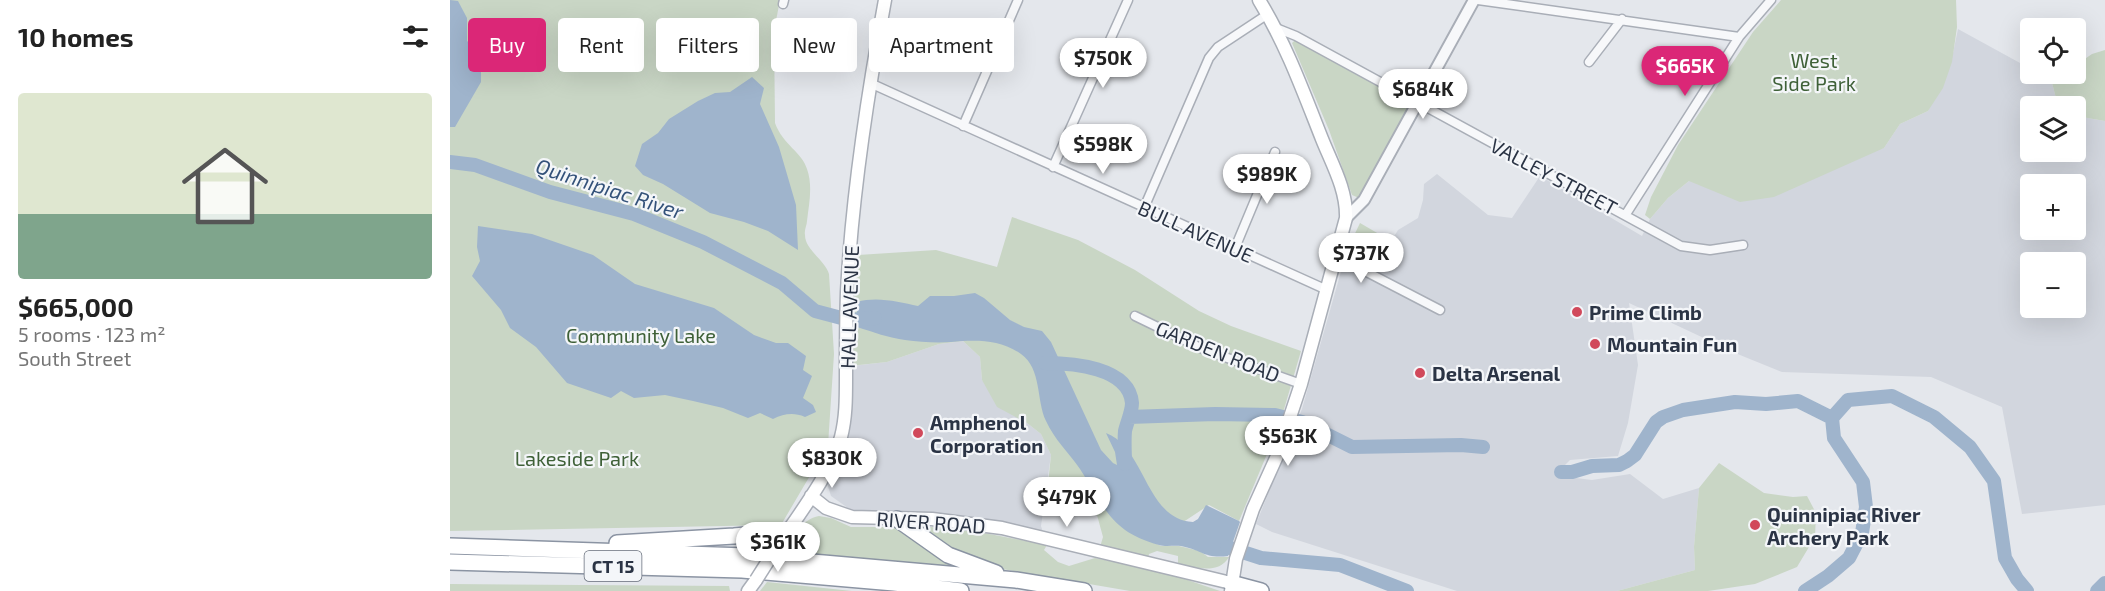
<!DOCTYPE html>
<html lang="en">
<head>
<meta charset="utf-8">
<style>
  :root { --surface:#fff; --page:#f6f6f6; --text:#222; --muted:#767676; --line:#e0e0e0; --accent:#db2777 }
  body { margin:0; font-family:"Exo 2",sans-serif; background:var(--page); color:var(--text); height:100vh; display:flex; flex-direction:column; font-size:22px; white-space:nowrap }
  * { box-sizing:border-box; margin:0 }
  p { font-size:20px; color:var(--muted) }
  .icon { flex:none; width:33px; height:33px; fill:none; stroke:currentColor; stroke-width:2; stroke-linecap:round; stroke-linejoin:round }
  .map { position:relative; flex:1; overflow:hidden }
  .drawer { display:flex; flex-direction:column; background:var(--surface); width:450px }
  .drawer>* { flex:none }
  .banner { position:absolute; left:18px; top:18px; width:570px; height:54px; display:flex; gap:12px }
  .buttons { position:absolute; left:1570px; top:18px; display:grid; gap:12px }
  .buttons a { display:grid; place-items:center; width:66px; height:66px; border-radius:6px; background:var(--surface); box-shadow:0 6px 24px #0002; font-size:30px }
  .price { position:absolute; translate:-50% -51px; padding:0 14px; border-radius:21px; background:#fff; color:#222; font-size:20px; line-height:39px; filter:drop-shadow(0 2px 3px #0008) }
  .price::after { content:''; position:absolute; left:50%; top:36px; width:18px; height:14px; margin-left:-9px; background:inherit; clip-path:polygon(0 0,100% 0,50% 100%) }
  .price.current { background:var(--accent); color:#fff }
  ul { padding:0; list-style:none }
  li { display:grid; align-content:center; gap:12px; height:318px; padding:0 18px }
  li+li { border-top:2px solid var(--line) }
  li span { display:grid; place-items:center; height:186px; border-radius:6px; color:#555 }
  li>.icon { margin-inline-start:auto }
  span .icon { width:108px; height:108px; fill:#fffc; stroke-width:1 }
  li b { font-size:26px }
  h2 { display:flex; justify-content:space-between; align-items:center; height:72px; padding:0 18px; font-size:26px }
  .tag { padding:0 21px; border-radius:6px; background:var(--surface); box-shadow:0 6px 24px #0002; font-size:21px; line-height:54px }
  .tag.current { background:var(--accent); color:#fff }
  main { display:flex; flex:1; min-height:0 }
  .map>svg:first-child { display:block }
  .built { fill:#d2d6de; fill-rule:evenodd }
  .green { fill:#c9d6c5 }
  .water { fill:#9fb4cc }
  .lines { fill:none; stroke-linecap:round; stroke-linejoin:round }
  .river { stroke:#9fb4cc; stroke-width:14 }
  .minor-casing { stroke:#a9aeb7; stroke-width:11 }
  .tertiary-casing { stroke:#a9aeb7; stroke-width:14 }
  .secondary-casing { stroke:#a9aeb7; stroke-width:15 }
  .motorway-casing { stroke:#8b94a3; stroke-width:18 }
  .minor { stroke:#f7f8fa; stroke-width:8 }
  .tertiary { stroke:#f7f8fa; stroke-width:10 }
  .secondary { stroke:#fff; stroke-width:12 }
  .motorway { stroke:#fff; stroke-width:15 }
  .secondary-bridge-casing { stroke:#a9aeb7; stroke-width:15; stroke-linecap:butt }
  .secondary-bridge { stroke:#fff; stroke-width:12 }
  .poi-dot { fill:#d1495b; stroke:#f4f6f9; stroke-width:2 }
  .labels { text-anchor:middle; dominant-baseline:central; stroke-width:4.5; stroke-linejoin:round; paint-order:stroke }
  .shield { fill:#f4f6f9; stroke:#676e7b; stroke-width:1.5 }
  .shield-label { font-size:18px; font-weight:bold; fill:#2b3445 }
  .park-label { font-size:20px; fill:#3f6138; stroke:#f4f6f9 }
  .street-label { font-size:20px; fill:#2b3445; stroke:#f4f6f9 }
  .poi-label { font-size:20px; font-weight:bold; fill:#2b3445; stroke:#f4f6f9; text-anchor:start }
  .water-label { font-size:21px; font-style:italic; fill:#34527a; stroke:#f4f6f9 }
</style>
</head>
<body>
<main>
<section class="drawer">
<h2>10 homes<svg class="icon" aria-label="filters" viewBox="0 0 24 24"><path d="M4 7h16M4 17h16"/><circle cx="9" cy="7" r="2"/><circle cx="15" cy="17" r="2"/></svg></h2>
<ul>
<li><span style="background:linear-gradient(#dfe7d0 65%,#7fa58c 0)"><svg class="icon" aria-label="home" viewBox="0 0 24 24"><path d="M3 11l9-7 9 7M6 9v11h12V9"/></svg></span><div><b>$665,000</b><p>5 rooms · 123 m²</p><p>South Street</p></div></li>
</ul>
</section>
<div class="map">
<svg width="1655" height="591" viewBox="0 0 1655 591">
  <rect width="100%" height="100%" fill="#e4e7ec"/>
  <!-- built -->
  <path class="built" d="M 1508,29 L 1581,69 L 1581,74 L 1590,74 L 1601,79 L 1608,106 L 1581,106 L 1581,152 L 1626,152 L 1626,116 L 1655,121 L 1655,505 L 1572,514 L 1552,407 L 1481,377 L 1332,372 L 1290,355 L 1179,303 L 1188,365 L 1178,423 L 1168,456 L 1120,460 L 1112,468 L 1110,476 L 1142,480 L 1180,474 L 1213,499 L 1249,488 L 1244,547 L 1245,570 L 1167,591 L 1007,591 L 822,532 L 806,524 L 852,409 L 896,254 L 925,268 L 948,230 L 968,218 L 973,200 L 974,184 L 987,174 L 1038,215 L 1062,218 L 1090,176 L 1192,236 L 1200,219 L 1218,198 L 1239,181 L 1434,148 L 1450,124 L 1478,111 L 1503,53 ZM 1581,184 L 1626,184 L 1626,230 L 1581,230 ZM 1581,262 L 1626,262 L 1626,308 L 1581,308 Z
    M 513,341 L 530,357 L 532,380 L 577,423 L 591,434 L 601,455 L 591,526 L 593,532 L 517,517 L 405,513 L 381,496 L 376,480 L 399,436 L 402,366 L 437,362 L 489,344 Z"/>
  <!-- green -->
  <path class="green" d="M 0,0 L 330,0 L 324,31 L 325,123 C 333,145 352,152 357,169 C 363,186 359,204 357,221 C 357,225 354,230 355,235 C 355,250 375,260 379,274 L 384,354 L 378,445 L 331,525 L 0,531 Z
    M 1331,0 L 1506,0 L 1507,27 L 1502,62 L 1493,88 L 1478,111 L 1450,124 L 1434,148 L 1324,197 L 1290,202 L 1239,181 L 1218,198 L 1200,219 L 1195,215 L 1201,197 L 1228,145 L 1303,32 Z
    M 845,40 L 952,98 L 958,103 L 958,110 L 909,198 L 902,195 L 879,130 L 842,43 Z
    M 1655,50 L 1655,121 L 1626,116 L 1626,106 L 1608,106 L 1601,79 L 1611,74 L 1626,74 L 1626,65 L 1642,54 Z
    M 562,217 L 628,240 L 685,270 L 749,311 L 781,326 L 851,351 L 830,423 L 789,521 L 759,505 L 703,542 L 711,546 L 729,546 L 750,551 L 758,557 L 779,557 C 769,575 745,567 728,565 L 728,556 L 707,551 L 699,554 L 698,558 L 650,547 L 653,537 L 647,515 L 620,492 L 611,491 L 596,503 L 601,455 L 591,434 L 577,423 L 547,407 L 532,380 L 530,357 L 513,341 L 489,344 L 437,362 L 400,366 L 403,269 L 408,255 L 486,250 L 547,267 Z
    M 910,223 L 941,241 L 926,267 L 900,254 L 897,250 Z
    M 1269,463 L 1314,493 L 1343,497 L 1357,496 L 1366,513 L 1365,537 L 1347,567 L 1305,584 L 1258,591 L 1167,591 L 1245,570 L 1244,547 L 1249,488 Z
    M 369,516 L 381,518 L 401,527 L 447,527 L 515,567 L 512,569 L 332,552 C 340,538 352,519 369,516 Z
    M 481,527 L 534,533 L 597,545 L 594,550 L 608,562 L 619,566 L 645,558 L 717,573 L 770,591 L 680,591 L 552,569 L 502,551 L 472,528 Z
    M 317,582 L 402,591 L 310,591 Z
    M 0,584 L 279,586 L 280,591 L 0,591 Z"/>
  <!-- water -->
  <path class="water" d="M 0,0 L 8,1 L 17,18 L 17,41 L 31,53 L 31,82 L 5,127 L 0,127 Z
    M 302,77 L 314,88 L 310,104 L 329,147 L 346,205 L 348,250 L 318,231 L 294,222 L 260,213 L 213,184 L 193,175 L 185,166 L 192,144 L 208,133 L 219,119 L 248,101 L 265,93 L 280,92 Z
    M 28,226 L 82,234 L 143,255 L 185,284 L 264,308 L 304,335 L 326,343 L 338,343 L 356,356 L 353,370 L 362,376 L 353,398 L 363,405 L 366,412 L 355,417 C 343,412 334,414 323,419 L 310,413 L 298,418 L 273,408 L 243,401 L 215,395 L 184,398 L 171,391 L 161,398 L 117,383 L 86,347 L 60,328 L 51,310 L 22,276 L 30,261 L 27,247 Z
    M 525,293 L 534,298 L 560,320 L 574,327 L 592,331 L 601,342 L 651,450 L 663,463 L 667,465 L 665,452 L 656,433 C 695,447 696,520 743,522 L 748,519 L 756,505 L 789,521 L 790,522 L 778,556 C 755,559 752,550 731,546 C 724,545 716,547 709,545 C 661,532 654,507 630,469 C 619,453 604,439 596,421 C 586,400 592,369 571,354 C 549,339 526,340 501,342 C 486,343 470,342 455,340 C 439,338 423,332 407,327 L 407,302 C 427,296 449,302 468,306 L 480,296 L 504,296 Z"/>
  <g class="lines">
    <!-- river -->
    <path class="river" d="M 0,162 L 25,165 L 100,192 L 184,214 L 253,242 L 332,283 L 365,311 L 399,320 L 425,318
      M 595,363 C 622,363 679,367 682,403 C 682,412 677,422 675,431 C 674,441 675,453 675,464
      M 679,417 L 765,414 L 825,415 L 852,422 L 902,447 L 1011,445 L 1033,447
      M 1111,472 L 1122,472 L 1142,466 L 1169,465 L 1177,461 L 1185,455 L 1206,422 L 1213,417 L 1233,410 L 1285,402 L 1316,404 L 1348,401 L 1382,418
      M 777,547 L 811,558 L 890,565 L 957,591
      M 1355,591 L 1378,576 L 1399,558 L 1412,533 L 1416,507 L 1413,482 L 1384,438 L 1382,418 L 1398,400 L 1442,396 L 1484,417 L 1520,447 L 1544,481 L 1555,558 L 1567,579 L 1577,591
      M 1647,591 L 1655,583"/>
    <defs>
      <path id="minor" d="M 1028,0 L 1289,37
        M 333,4 L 334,0
        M 826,28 L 846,36 L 1231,246 L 1260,250 L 1293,245
        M 1139,62 L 1172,19
        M 420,83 L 877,290
        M 513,126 L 568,0
        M 603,167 L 678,0
        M 694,208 L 759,58 L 768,47 L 818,14
        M 1176,214 L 1289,37 L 1321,0
        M 785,248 L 825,152
        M 886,256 L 990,310
        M 685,316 L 755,350 L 851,384"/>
      <path id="tertiary" d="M 896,218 L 914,200 L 1024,0"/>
      <path id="secondary" d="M 361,496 L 376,508 L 402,517 L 482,519 L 552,528 L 781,583
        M 325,550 C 346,518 381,474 391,437 C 396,418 396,398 396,378 C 396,350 396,321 397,292 C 402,194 417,97 435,0
        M 298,591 L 306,580
        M 781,591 L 786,559 L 803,509 L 827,456 L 851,384 L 896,218 C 897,190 882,164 872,139 C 853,91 836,44 809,0"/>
      <path id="motorway" d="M 447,519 L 498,555 L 546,573
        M 167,543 L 284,536 L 338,531
        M 0,546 L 296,556 L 566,580 L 634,591
        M 0,562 L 292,570 L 444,583 L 511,591
        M 781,583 L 811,591"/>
    </defs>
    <!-- minor casing -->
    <use href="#minor" class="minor-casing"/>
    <!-- tertiary casing -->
    <use href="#tertiary" class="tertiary-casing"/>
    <!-- secondary casing -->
    <use href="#secondary" class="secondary-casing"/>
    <!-- motorway casing -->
    <use href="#motorway" class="motorway-casing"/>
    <!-- minor -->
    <use href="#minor" class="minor"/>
    <!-- tertiary -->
    <use href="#tertiary" class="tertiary"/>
    <!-- secondary -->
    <use href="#secondary" class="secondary"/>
    <!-- motorway -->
    <use href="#motorway" class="motorway"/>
    <defs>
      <path id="secondary-bridge" d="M 306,580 L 325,550"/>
    </defs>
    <!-- secondary-bridge casing -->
    <use href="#secondary-bridge" class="secondary-bridge-casing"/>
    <!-- secondary-bridge -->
    <use href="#secondary-bridge" class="secondary-bridge"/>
  </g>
  <!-- markers -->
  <g class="poi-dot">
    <circle cx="1127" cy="312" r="6"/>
    <circle cx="1145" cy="344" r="6"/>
    <circle cx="970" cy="373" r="6"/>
    <circle cx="468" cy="433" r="6"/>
    <circle cx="1305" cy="525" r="6"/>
  </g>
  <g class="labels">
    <!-- shield labels -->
    <rect class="shield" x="134.5" y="551" width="57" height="30" rx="4.5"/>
    <g class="shield-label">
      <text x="163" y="566">CT 15</text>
    </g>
    <!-- park labels -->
    <g class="park-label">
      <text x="1364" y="60">West<tspan x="1364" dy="23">Side Park</tspan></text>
      <text x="191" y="335">Community Lake</text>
      <text x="127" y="458">Lakeside Park</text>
    </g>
    <!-- street labels -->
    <g class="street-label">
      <text transform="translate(1104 176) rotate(28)">VALLEY STREET</text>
      <text transform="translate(746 231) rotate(24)">BULL AVENUE</text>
      <text transform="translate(399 307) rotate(-88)">HALL AVENUE</text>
      <text transform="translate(768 351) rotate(22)">GARDEN ROAD</text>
      <text transform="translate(481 522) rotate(4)">RIVER ROAD</text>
    </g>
    <!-- poi labels -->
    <g class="poi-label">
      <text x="1139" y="312">Prime Climb</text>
      <text x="1157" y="344">Mountain Fun</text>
      <text x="982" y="373">Delta Arsenal</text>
      <text x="480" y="422">Amphenol<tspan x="480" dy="23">Corporation</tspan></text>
      <text x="1317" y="514">Quinnipiac River<tspan x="1317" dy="23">Archery Park</tspan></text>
    </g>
    <!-- water labels -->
    <g class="water-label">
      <text transform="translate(160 188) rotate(18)">Quinnipiac River</text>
    </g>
  </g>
</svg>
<div class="buttons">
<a><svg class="icon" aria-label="locate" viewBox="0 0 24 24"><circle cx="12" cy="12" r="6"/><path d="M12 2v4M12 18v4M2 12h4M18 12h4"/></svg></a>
<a><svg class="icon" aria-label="layers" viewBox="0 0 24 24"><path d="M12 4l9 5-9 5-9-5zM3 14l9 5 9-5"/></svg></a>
<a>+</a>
<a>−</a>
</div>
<b class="price" style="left:653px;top:89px">$750K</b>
<b class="price current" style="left:1235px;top:97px">$665K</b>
<b class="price" style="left:973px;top:120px">$684K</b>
<b class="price" style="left:653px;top:175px">$598K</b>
<b class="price" style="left:817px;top:205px">$989K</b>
<b class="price" style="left:911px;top:284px">$737K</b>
<b class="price" style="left:838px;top:467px">$563K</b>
<b class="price" style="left:382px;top:489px">$830K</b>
<b class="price" style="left:617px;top:528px">$479K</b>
<b class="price" style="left:328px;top:573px">$361K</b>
<div class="banner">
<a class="tag current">Buy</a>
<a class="tag">Rent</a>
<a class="tag">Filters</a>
<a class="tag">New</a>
<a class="tag">Apartment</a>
</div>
</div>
</main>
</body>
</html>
